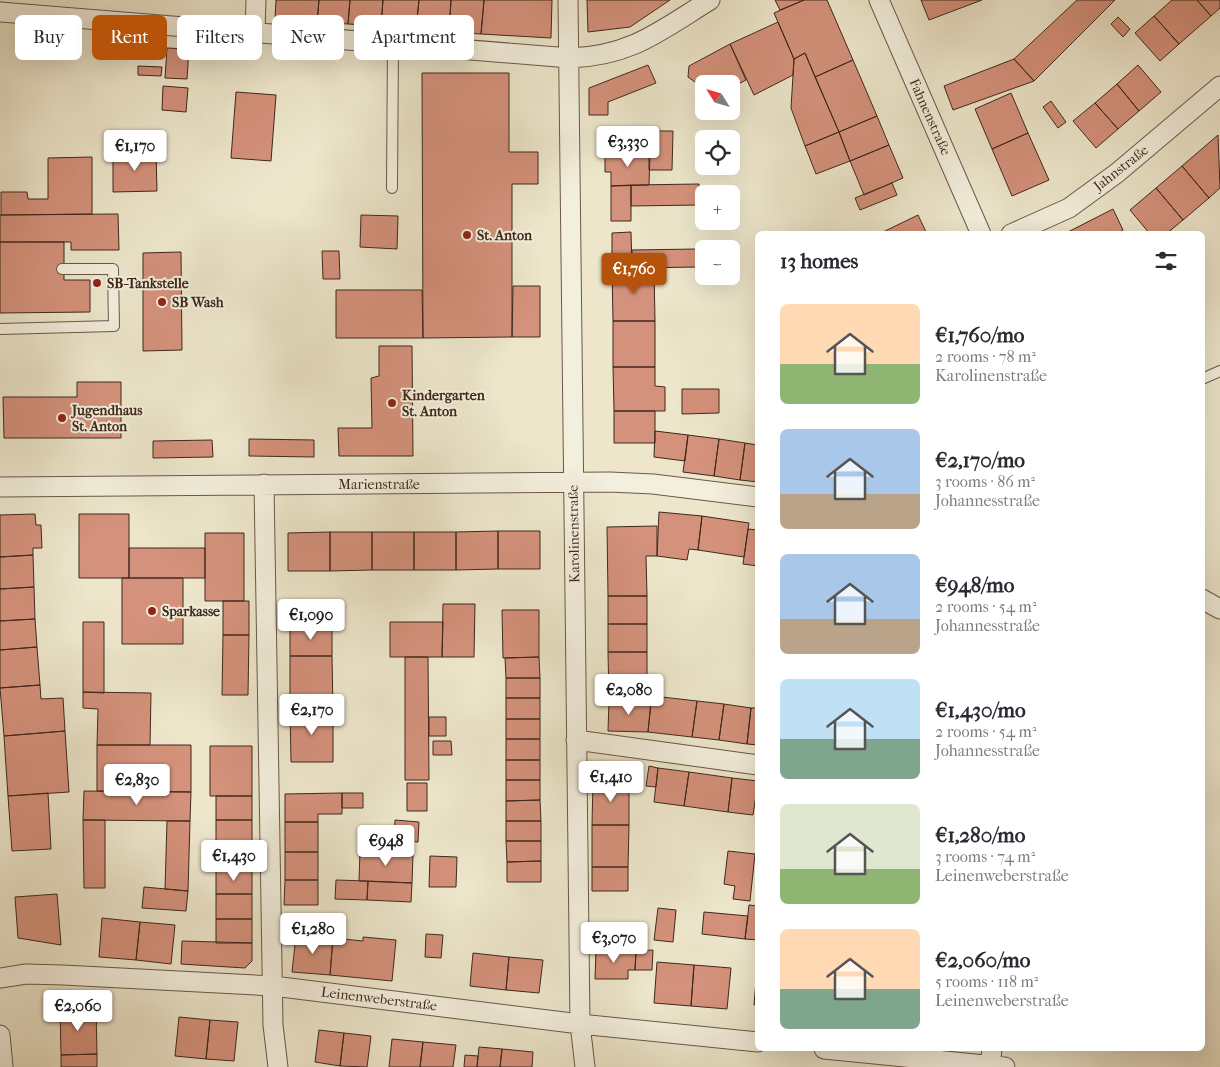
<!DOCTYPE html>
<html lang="en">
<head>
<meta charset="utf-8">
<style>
  :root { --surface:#fff; --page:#f2f2f3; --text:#2b2b33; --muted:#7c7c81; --accent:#b45309 }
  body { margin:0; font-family:"IM FELL French Canon",serif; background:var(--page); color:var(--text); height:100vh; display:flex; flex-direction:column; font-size:19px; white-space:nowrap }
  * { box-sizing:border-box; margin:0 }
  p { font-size:16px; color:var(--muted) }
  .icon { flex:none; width:28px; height:28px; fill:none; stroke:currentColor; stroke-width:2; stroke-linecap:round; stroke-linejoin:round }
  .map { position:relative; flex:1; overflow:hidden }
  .details { position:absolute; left:755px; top:231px; width:450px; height:820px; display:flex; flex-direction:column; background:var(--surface); border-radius:8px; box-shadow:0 5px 20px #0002 }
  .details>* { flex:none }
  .guide { position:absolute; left:15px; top:15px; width:475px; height:45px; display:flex; gap:10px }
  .needle { width:32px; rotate:307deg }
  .controls { position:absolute; left:695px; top:75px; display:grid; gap:10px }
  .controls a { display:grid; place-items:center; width:45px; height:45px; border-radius:8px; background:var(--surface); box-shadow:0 5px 20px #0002; font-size:25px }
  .price { position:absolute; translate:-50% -42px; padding:0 11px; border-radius:5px; background:#fff; color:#222; font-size:16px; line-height:32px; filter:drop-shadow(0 1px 2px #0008) }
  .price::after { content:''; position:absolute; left:50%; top:30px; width:15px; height:11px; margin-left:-8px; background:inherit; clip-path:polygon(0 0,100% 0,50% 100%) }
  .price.current { background:var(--accent); color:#fff }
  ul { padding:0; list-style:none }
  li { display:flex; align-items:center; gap:15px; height:125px; padding:0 25px }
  li span { display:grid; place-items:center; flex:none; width:140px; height:100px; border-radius:8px; color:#555 }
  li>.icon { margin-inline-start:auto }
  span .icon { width:60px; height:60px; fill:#fffc; stroke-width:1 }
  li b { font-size:21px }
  h2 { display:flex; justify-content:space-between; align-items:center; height:60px; padding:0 25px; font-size:21px }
  .pill { padding:0 18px; border-radius:8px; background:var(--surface); box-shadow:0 5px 20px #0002; font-size:18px; line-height:45px }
  .pill.current { background:var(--accent); color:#fff }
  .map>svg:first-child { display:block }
  .building { fill:#d4917b; stroke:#3f281c }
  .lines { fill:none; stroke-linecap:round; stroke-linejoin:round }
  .service-casing { stroke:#6a5848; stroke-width:12 }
  .minor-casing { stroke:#6a5848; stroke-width:21 }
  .service { stroke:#f3efdd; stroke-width:10 }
  .minor { stroke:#f3efdd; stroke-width:19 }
  .poi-dot { fill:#8f2418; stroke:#f3efdd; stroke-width:2 }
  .labels { text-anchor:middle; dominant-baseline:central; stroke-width:4; stroke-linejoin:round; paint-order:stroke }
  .street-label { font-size:14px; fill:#3f281c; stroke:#f3efdd }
  .poi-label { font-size:14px; font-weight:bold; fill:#3f281c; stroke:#f3efdd; text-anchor:start }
</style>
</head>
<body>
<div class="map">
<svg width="1220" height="1067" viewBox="0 0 1220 1067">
  <rect width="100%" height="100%" fill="#ede6cb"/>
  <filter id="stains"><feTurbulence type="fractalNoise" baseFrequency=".004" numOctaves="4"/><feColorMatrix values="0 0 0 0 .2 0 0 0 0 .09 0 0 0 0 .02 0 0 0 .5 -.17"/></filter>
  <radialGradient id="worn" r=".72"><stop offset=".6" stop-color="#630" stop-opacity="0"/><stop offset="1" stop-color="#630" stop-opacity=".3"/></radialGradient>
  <!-- building -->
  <path class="building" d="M 276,0 L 319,0 L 317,22 L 275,18 Z
    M 319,0 L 350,0 L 348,24 L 317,22 Z
    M 350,0 L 383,0 L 381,26 L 348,24 Z
    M 383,0 L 419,0 L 416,29 L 381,26 Z
    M 419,0 L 451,0 L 449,32 L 416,29 Z
    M 451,0 L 484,0 L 481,34 L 449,32 Z
    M 484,0 L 552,0 L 551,38 L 481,34 Z
    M 587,0 L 670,0 L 630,27 L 588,32 Z
    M 775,0 L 804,0 L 780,10 Z
    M 804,0 L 827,0 L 853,60 L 815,77 L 805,53 L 794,59 L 774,13 Z
    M 921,0 L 982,0 L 929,20 Z
    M 1077,0 L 1115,0 L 1034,81 L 1014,59 Z
    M 1172,0 L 1197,0 L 1211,16 L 1179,44 L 1154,16 Z
    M 1197,0 L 1220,0 L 1220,8 L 1211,16 Z
    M 1154,16 L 1179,44 L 1160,61 L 1135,33 Z
    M 1118,17 L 1130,29 L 1123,37 L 1111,24 Z
    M 778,22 L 794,59 L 793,75 L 754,95 L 730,44 Z
    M 730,44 L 746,80 L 731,88 L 731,84 L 704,84 L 704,88 L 700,81 L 695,82 L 688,77 L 689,66 Z
    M 167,48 L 189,49 L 187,79 L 165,78 Z
    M 805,53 L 839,132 L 805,146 L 791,108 L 794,59 Z
    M 1014,59 L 1034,81 L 953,110 L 944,86 Z
    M 853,60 L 877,116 L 839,132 L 815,77 Z
    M 648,65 L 656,83 L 608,102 L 608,115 L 589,115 L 589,88 Z
    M 1138,65 L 1161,92 L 1139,111 L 1117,84 Z
    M 138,66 L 162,67 L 161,76 L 138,75 Z
    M 422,73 L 509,73 L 509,152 L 538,152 L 538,184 L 512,184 L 512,337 L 423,338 Z
    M 1117,84 L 1139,111 L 1118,129 L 1095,103 Z
    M 163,86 L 188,88 L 186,112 L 162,110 Z
    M 236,92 L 276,95 L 271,161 L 231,158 Z
    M 1011,93 L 1028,133 L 992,149 L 975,109 Z
    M 1051,101 L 1066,122 L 1058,128 L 1043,107 Z
    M 1095,103 L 1118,129 L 1096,148 L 1073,121 Z
    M 877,116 L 889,145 L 850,161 L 839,132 Z
    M 649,131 L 673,131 L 672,170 L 649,170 Z
    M 839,132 L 850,161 L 816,174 L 805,146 Z
    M 1028,133 L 1049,180 L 1012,196 L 992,149 Z
    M 1218,135 L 1220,188 L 1209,198 L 1182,166 Z
    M 889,145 L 903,178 L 864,195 L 850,161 Z
    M 611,148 L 630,148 L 630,154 L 650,154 L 649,185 L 611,186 L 611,172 L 605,172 L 605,155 L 611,154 Z
    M 156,152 L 157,191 L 113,192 L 113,153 Z
    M 92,157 L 92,214 L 1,215 L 1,192 L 27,192 L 28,199 L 48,199 L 48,158 Z
    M 1182,166 L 1209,198 L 1183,220 L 1156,188 Z
    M 892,183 L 897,195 L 860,210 L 855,198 Z
    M 699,184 L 699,205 L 631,206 L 631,185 Z
    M 631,185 L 631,221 L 611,221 L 611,186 Z
    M 1156,188 L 1183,220 L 1166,234 L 1150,234 L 1130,210 Z
    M 1113,209 L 1123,230 L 1116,234 L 1064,234 Z
    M 118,214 L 119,250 L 71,250 L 71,242 L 0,242 L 0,215 Z
    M 361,215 L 398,216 L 397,249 L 360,247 Z
    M 918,215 L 927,234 L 884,234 L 883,232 Z
    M 631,232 L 632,268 L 612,269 L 612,233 Z
    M 0,242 L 64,242 L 64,280 L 90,280 L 90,312 L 0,313 Z
    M 697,249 L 698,267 L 632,268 L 632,250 Z
    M 322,251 L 339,251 L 340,279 L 323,279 Z
    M 181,252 L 182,350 L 143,351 L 143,253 Z
    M 632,268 L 654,268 L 655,321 L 613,321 L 612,269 Z
    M 513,286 L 540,286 L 540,337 L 512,337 Z
    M 336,290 L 422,290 L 423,338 L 336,338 Z
    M 613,321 L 655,321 L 655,367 L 613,367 Z
    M 379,346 L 412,346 L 413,456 L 339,456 L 338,428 L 372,428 L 371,378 L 379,376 Z
    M 613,367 L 655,367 L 655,386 L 665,387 L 665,411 L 614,411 Z
    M 77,382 L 121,382 L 121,438 L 4,438 L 3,397 L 77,397 Z
    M 682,389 L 719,389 L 719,413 L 682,414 Z
    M 614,411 L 655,411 L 655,443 L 614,443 Z
    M 655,431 L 688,435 L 685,461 L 654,457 Z
    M 688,435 L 719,439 L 714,476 L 683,472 Z
    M 249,439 L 314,440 L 314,457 L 249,456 Z
    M 719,439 L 745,443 L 740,480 L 714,476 Z
    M 212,440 L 213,457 L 153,458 L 153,441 Z
    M 745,443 L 758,445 L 758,482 L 740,480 Z
    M 659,512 L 702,516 L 698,550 L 689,549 L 687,560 L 657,556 Z
    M 35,514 L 36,525 L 41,525 L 42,548 L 33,548 L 33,555 L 0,557 L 0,515 Z
    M 79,514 L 129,514 L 129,578 L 79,578 Z
    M 702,516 L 749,523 L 744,557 L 698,550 Z
    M 657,526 L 657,556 L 646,556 L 647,596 L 608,596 L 607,527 Z
    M 748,529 L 758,530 L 758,566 L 743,564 Z
    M 498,531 L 540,531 L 540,569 L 498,569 Z
    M 498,531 L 498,569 L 456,570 L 456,532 Z
    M 330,532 L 372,532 L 372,570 L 330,571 Z
    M 330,532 L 330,571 L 288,571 L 288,533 Z
    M 372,532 L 414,532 L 414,570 L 372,570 Z
    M 414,532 L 456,532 L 456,570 L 414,570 Z
    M 205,533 L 244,533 L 244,601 L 205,601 Z
    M 129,548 L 205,548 L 205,578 L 129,578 Z
    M 33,555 L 34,587 L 0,589 L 0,557 Z
    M 122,578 L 183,578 L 183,644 L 122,644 Z
    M 34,587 L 35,619 L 0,621 L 0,589 Z
    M 608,596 L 647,596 L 647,624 L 608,624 Z
    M 223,601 L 249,601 L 249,635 L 223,635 Z
    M 443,604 L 475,604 L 474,657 L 442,657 Z
    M 502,610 L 539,610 L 539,657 L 503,658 Z
    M 35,619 L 37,647 L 0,650 L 0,621 Z
    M 83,622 L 104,622 L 104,693 L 83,692 Z
    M 390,622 L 443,622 L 442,657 L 390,657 Z
    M 608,624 L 647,624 L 647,652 L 608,652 Z
    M 290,626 L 332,626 L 332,656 L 290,656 Z
    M 223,635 L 249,635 L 248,695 L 222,695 Z
    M 37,647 L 40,685 L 0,688 L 0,650 Z
    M 608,652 L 647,652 L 647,701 L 609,701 Z
    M 290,656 L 332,656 L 333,710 L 290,710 Z
    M 405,657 L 428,657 L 429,780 L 405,780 Z
    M 539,657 L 540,678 L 506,678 L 505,658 Z
    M 506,678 L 540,678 L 540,698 L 506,698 Z
    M 40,685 L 41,699 L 63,698 L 65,731 L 4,736 L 0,688 Z
    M 83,692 L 151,693 L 150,745 L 97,745 L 98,709 L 83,708 Z
    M 662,697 L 697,701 L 692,737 L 648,732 L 651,700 L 662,701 Z
    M 506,698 L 540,698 L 540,719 L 506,719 Z
    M 609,701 L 647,701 L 647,704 L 651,704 L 648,732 L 608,731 Z
    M 697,701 L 724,704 L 719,740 L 692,737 Z
    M 724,704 L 751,708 L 747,744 L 719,740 Z
    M 751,708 L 758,708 L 758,745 L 747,744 Z
    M 290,710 L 333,710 L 333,762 L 291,762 Z
    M 429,717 L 446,717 L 446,736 L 429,736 Z
    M 506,719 L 540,719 L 540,739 L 506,739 Z
    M 65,731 L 69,792 L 8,796 L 4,736 Z
    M 506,739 L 540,739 L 540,760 L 506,760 Z
    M 433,741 L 451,741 L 452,755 L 433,755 Z
    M 97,745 L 191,745 L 191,792 L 97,791 Z
    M 210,746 L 252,746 L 252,796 L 210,796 Z
    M 506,760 L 540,760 L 540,780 L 506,780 Z
    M 649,766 L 658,768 L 656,787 L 646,786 Z
    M 658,768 L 689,772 L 684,806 L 654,802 Z
    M 689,772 L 732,778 L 728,812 L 684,806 Z
    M 732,778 L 758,781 L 753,815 L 728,812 Z
    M 506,780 L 540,780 L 540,800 L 506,801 Z
    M 593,780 L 629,780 L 629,825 L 592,825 Z
    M 407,783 L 427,783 L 427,811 L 407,811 Z
    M 84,791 L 191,792 L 190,821 L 83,820 Z
    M 48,793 L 51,849 L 12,851 L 8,796 Z
    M 342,793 L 342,814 L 318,814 L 318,822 L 285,822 L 285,794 Z
    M 342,793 L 363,793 L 363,808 L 342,808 Z
    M 216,796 L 252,796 L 252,820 L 216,820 Z
    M 540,800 L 541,821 L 506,821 L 506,801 Z
    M 83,820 L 105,820 L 105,888 L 84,888 Z
    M 216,820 L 252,820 L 252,845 L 216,845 Z
    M 395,820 L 419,822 L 418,842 L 394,840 Z
    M 167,821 L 190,821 L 188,891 L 165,889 Z
    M 506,821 L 541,821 L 541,841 L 506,841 Z
    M 285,822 L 318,822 L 318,852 L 285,852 Z
    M 592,825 L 629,825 L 628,867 L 592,867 Z
    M 506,841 L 541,841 L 541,861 L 507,862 Z
    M 216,845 L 252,845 L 252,869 L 216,870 Z
    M 360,851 L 413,854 L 412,883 L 359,881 Z
    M 728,851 L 755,854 L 750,901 L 733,899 L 735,886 L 724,884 Z
    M 285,852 L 318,852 L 318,880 L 285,880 Z
    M 430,856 L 457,857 L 456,887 L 429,887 Z
    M 541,861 L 541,882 L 507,882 L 507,862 Z
    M 592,867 L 628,867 L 628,891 L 592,891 Z
    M 252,869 L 252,894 L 216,894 L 216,870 Z
    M 285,880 L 318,880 L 318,905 L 284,905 Z
    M 336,880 L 368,881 L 367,900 L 335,899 Z
    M 368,881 L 412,883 L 411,902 L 367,900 Z
    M 144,887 L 188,891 L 186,911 L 142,908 Z
    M 57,894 L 61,945 L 18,938 L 15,897 Z
    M 216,894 L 252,894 L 252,919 L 216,919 Z
    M 749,905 L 758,906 L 758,940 L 745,939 Z
    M 658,908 L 676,910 L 673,942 L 654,940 Z
    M 704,912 L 748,916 L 745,939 L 702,934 Z
    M 102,918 L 140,922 L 136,960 L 99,957 Z
    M 216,919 L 252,919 L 252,943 L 216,943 Z
    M 140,922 L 175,925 L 171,964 L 136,960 Z
    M 596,925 L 629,926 L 629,951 L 596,950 Z
    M 426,934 L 443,935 L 441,958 L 425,957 Z
    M 296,935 L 333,938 L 330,975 L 292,972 Z
    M 363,937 L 396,940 L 392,981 L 330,975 L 333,938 L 363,941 Z
    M 182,941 L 252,943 L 252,961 L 245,968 L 181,964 Z
    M 596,950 L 636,951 L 635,970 L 628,970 L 628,979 L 595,979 Z
    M 653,950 L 652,970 L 635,970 L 636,951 Z
    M 473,953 L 509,957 L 506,990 L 470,986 Z
    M 509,957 L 543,960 L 539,993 L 506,990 Z
    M 657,962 L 694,965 L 691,1006 L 654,1003 Z
    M 694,965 L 731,968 L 727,1009 L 691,1006 Z
    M 757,968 L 758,968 L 758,1005 L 754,1005 Z
    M 96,1008 L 97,1054 L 61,1055 L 60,1009 Z
    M 179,1017 L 210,1020 L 206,1059 L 175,1056 Z
    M 210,1020 L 238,1022 L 234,1061 L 206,1059 Z
    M 319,1030 L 344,1033 L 340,1066 L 315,1062 Z
    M 344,1033 L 371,1036 L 367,1067 L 340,1066 Z
    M 392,1039 L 423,1042 L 420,1067 L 389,1067 Z
    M 423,1042 L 456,1045 L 453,1067 L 420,1067 Z
    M 479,1047 L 502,1049 L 500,1067 L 477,1067 Z
    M 502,1049 L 533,1052 L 532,1067 L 500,1067 Z
    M 97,1054 L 97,1067 L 61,1067 L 61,1055 Z
    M 465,1055 L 478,1056 L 477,1067 L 464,1067 Z"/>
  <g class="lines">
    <defs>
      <path id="service" d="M 392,188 L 393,43
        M 0,329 L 114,326 L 113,269 L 62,269
        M 1202,379 L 1220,371"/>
      <path id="minor" d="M 568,0 L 580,1024 L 585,1067
        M 879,0 L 981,234
        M 0,12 L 570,58 C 631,56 660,31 710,0
        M 255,31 L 256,0
        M 1011,234 L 1069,208 L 1117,173 L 1220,86
        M 264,484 L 273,1025 L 278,1067
        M 0,487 L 610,482 L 653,484 L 758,497
        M 1202,599 L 1220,609
        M 576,740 L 758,765
        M 0,978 L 26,974 L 63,975 L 273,986 L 580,1024 L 758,1042
        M 0,1035 L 3,1067
        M 824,1049 L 1005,1067
        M 990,1067 L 992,1049"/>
    </defs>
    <!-- service casing -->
    <use href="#service" class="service-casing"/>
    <!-- minor casing -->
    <use href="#minor" class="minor-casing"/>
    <!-- service -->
    <use href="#service" class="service"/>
    <!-- minor -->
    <use href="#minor" class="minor"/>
  </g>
  <!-- markers -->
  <g class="poi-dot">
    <circle cx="467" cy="235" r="5"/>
    <circle cx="97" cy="283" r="5"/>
    <circle cx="162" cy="302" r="5"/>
    <circle cx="392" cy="403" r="5"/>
    <circle cx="62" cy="418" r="5"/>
    <circle cx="152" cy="611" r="5"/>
  </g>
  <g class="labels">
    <!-- street labels -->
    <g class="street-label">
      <text transform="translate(930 117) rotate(66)">Fahnenstraße</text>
      <text transform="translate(1121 168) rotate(-38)">Jahnstraße</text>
      <text x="379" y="484">Marienstraße</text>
      <text transform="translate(574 534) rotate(-91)">Karolinenstraße</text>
      <text transform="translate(379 999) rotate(7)">Leinenweberstraße</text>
    </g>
    <!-- poi labels -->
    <g class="poi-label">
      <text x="477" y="235">St. Anton</text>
      <text x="107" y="283">SB-Tankstelle</text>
      <text x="172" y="302">SB Wash</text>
      <text x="402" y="395">Kindergarten<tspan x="402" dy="16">St. Anton</tspan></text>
      <text x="72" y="410">Jugendhaus<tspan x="72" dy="16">St. Anton</tspan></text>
      <text x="162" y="611">Sparkasse</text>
    </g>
  </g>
  <rect width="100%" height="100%" filter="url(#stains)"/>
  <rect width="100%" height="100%" fill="url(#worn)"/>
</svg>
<div class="controls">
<a><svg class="needle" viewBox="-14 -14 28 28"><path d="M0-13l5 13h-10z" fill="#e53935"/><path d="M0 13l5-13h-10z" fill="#7c7c81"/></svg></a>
<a><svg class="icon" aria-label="locate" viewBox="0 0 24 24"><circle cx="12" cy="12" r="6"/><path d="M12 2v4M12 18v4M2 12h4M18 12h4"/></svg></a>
<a>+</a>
<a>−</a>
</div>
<b class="price" style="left:628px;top:168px">€3,330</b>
<b class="price" style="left:135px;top:172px">€1,170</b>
<b class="price current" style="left:634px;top:295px">€1,760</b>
<b class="price" style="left:311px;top:641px">€1,090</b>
<b class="price" style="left:629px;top:716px">€2,080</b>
<b class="price" style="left:312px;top:736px">€2,170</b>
<b class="price" style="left:611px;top:803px">€1,410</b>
<b class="price" style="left:137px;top:806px">€2,830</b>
<b class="price" style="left:386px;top:867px">€948</b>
<b class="price" style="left:234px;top:882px">€1,430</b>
<b class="price" style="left:313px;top:955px">€1,280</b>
<b class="price" style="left:614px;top:964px">€3,070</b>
<b class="price" style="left:78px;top:1032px">€2,060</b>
<div class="guide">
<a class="pill">Buy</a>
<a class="pill current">Rent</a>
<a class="pill">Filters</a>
<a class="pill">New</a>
<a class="pill">Apartment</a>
</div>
<section class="details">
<h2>13 homes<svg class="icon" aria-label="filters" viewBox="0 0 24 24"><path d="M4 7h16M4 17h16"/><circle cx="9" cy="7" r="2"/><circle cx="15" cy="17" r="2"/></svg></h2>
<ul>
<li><span style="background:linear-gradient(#ffd9b3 60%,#8fb573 0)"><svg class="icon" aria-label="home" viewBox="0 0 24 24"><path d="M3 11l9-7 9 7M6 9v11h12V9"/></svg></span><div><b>€1,760/mo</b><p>2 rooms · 78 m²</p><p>Karolinenstraße</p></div></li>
<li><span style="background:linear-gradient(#a9c7e8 65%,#b9a48a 0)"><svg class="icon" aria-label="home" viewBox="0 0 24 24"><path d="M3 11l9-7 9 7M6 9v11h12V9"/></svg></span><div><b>€2,170/mo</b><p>3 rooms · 86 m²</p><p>Johannesstraße</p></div></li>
<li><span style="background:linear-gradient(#a9c7e8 65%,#b9a48a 0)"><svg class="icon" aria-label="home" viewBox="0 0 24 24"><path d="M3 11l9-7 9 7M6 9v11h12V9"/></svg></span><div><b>€948/mo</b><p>2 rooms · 54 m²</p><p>Johannesstraße</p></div></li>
<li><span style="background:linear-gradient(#bfe0f5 60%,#7fa58c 0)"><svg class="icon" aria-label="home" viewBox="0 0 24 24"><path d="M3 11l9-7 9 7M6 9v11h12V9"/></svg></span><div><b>€1,430/mo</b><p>2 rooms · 54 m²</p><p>Johannesstraße</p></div></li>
<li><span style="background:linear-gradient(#dfe7d0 65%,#8fb573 0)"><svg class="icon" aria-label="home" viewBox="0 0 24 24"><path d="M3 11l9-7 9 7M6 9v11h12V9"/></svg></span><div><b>€1,280/mo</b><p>3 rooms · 74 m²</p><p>Leinenweberstraße</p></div></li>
<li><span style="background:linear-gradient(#ffd9b3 60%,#7fa58c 0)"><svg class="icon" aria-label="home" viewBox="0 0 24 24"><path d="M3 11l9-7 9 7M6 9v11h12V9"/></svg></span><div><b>€2,060/mo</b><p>5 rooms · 118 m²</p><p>Leinenweberstraße</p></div></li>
</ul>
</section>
</div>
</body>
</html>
